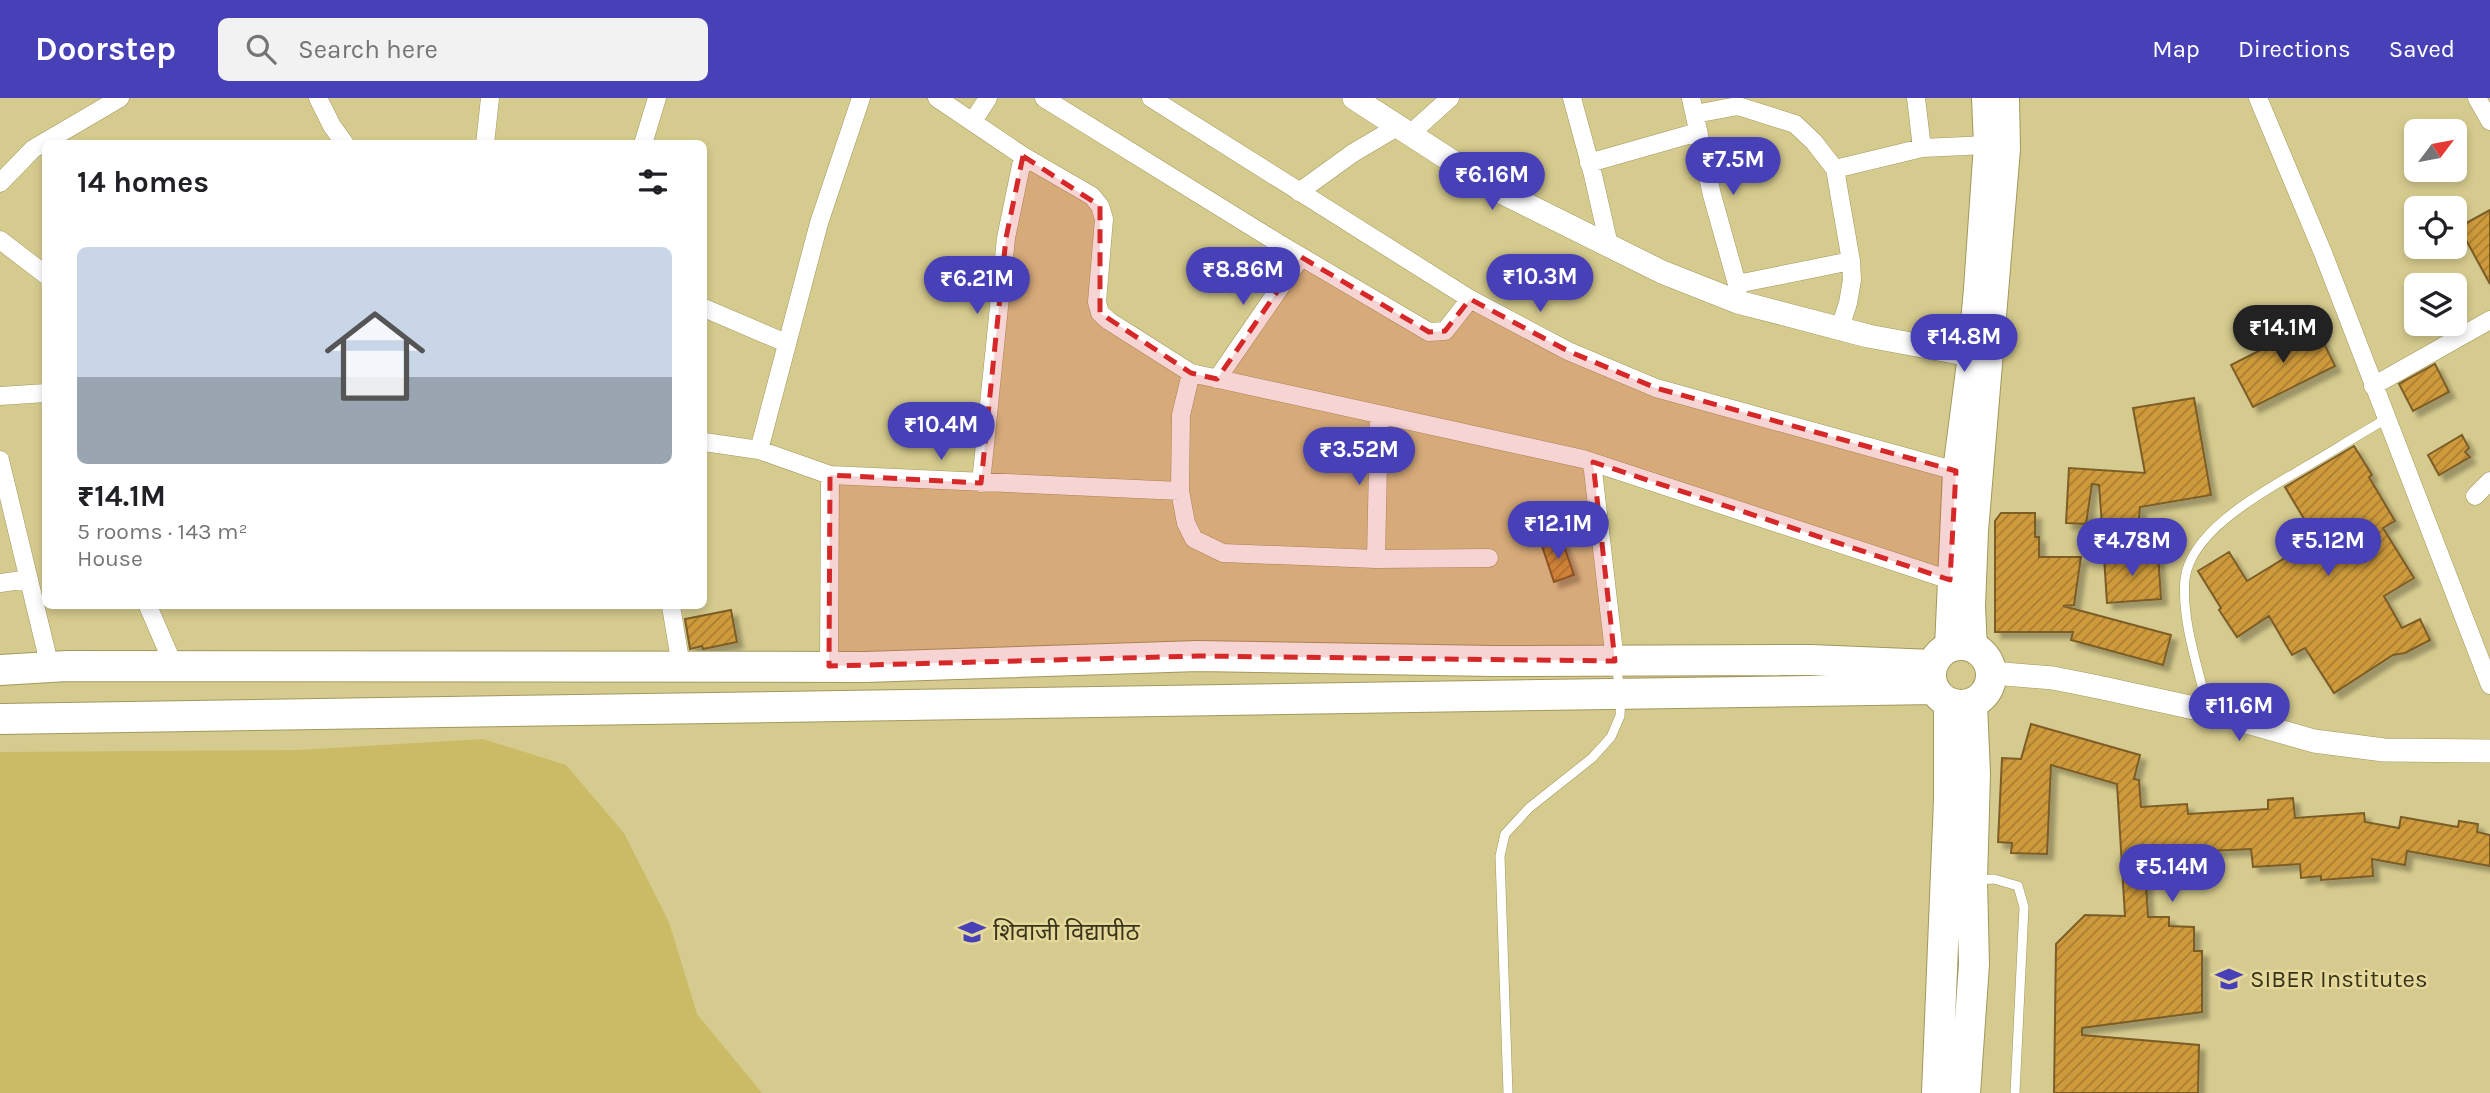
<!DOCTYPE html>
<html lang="en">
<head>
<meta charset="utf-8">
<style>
  :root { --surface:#fff; --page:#f2f2f2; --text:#202124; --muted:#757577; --accent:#4740b6 }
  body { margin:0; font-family:Karla,"Noto Sans Devanagari",sans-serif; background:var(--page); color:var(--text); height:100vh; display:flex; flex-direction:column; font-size:26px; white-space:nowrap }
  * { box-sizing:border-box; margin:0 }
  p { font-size:23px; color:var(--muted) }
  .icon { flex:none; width:38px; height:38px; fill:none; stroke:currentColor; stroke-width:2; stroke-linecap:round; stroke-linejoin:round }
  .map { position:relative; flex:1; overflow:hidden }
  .details { position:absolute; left:42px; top:42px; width:665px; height:469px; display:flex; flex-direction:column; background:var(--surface); border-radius:10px; box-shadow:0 4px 10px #0003 }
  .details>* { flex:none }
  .needle { width:46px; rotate:58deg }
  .buttons { position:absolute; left:2404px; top:21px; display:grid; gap:14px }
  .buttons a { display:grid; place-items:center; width:63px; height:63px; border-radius:10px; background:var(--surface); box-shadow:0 4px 10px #0003; font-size:35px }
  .price { position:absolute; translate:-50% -60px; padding:0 16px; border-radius:24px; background:var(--accent); color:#fff; font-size:23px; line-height:46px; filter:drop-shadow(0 2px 4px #0008) }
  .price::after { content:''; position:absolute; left:50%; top:42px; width:21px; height:16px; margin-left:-10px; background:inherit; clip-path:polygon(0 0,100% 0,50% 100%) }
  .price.on { background:#222; color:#fff }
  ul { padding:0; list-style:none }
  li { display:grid; align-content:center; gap:14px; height:371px; padding:0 35px }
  li span { display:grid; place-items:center; height:217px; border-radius:10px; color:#555 }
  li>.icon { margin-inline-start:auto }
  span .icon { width:126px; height:126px; fill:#fffc; stroke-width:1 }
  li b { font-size:30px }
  h2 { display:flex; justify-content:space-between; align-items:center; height:84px; padding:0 35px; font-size:30px }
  header { display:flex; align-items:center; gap:42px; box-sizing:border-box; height:98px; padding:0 35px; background:var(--accent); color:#fff }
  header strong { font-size:33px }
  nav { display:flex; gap:38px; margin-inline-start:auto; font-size:24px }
  .search { width:490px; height:63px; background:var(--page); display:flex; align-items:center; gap:18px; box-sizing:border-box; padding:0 24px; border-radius:10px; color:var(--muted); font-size:26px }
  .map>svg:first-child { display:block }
  .garden { fill:#cbbb67 }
  .building { fill:url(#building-hatch); stroke:#7c5d28; stroke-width:2; filter:url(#shadow) }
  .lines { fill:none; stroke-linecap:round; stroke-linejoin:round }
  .service-casing { stroke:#a2975c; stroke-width:10 }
  .minor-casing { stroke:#a2975c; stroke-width:19 }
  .tertiary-casing { stroke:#a2975c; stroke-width:24 }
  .secondary-casing { stroke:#a2975c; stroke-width:28 }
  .primary-casing { stroke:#a2975c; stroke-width:32 }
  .service { stroke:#fff; stroke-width:9 }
  .minor { stroke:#fff; stroke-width:18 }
  .tertiary { stroke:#fff; stroke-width:23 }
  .secondary { stroke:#fff; stroke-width:26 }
  .primary { stroke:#fff; stroke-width:30 }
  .marked { fill:#d62828; fill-opacity:0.2; stroke:#d62828; stroke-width:5; stroke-dasharray:14 9; stroke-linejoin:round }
  .labels { text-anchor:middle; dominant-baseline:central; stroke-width:5; stroke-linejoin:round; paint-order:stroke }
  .poi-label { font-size:24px; fill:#39341b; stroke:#e4d89b; text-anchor:start }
</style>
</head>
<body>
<header>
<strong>Doorstep</strong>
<div class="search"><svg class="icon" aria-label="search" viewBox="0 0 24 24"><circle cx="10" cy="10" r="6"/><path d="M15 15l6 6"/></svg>Search here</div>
<nav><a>Map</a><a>Directions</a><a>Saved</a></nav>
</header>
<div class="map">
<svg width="2490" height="995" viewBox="0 0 2490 995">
  <defs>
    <pattern id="building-hatch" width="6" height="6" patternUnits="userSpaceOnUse" patternTransform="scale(1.75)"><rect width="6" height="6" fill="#ce9a3b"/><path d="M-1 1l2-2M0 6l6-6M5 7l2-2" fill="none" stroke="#a87e31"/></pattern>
    <filter id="shadow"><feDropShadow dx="6" dy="6" stdDeviation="2" flood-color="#0004"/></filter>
  </defs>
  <rect width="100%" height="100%" fill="#d6cb8e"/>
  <!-- garden -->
  <path class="garden" d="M 483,641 L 566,667 L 624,735 L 669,824 L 697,916 L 762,995 L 0,995 L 0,654 L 299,652 Z"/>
  <!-- building -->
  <path class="building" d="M 2490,112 L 2490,186 L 2459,129 Z
    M 2314,225 L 2335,268 L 2253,309 L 2231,267 Z
    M 2435,266 L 2449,294 L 2413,313 L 2399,286 Z
    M 2194,300 L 2211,397 L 2140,409 L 2138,430 L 2102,427 L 2099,387 L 2092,386 L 2086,426 L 2066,425 L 2069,370 L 2145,375 L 2133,310 Z
    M 2462,337 L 2469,350 L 2465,354 L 2470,359 L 2439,377 L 2428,357 Z
    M 2354,348 L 2372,377 L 2369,379 L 2395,423 L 2383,430 L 2414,480 L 2384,498 L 2402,530 L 2420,521 L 2430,542 L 2405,555 L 2393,557 L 2334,595 L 2305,550 L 2292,557 L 2269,518 L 2237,539 L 2219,512 L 2221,510 L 2198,473 L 2229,454 L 2247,483 L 2316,441 L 2285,389 Z
    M 2001,415 L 2035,415 L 2035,439 L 2039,439 L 2039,459 L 2081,459 L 2074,507 L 2063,508 L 2171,537 L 2163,567 L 2071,542 L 2073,534 L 1995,534 L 1995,423 Z
    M 1562,442 L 1574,477 L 1554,484 L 1542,448 Z
    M 2158,455 L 2161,501 L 2107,505 L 2104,459 Z
    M 731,512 L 737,544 L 703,551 L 702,548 L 690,551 L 685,521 Z
    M 2031,626 L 2140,657 L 2134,681 L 2139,682 L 2141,709 L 2187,706 L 2188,716 L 2268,711 L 2268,702 L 2293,700 L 2295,720 L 2364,715 L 2365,724 L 2399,730 L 2401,719 L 2458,729 L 2459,723 L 2478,726 L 2477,734 L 2490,737 L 2490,768 L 2407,753 L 2405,767 L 2372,761 L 2373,778 L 2321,782 L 2321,778 L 2301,780 L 2300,766 L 2253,769 L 2251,751 L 2208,753 L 2209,764 L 2145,767 L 2148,819 L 2169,819 L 2169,828 L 2194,829 L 2194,853 L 2202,853 L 2202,914 L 2082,930 L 2082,937 L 2199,947 L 2198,995 L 2054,995 L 2056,846 L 2085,817 L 2125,818 L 2117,686 L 2051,667 L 2047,756 L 2011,755 L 2012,745 L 1998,744 L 2002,660 L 2021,661 Z"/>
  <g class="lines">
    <defs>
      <path id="service" d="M 2208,612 C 2199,572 2181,522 2185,481 C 2191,431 2268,391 2307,368 C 2334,352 2360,336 2386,321
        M 1977,782 L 1994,781 L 2018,788 L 2024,809 L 2015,995
        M 1508,995 L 1500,758 L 1505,736 L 1529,710 L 1592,660 L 1611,639 L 1620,618 L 1621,597 L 1616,568"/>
      <path id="minor" d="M 318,0 L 332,28 L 345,46
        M 937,0 L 1023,58 L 1092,98 L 1100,108 L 1104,121 L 1097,204 L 1100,215 L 1109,223 L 1191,275 L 1583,361 L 1950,482
        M 1044,0 L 1278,145 L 1429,234 L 1445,233 L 1470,201
        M 1151,0 L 1470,201 L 1568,253 L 1656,290 L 1956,373
        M 1572,0 L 1593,77 L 1609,147
        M 1691,0 L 1712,97 L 1737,186 L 1738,204
        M 1916,0 L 1922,50
        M 2258,0 L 2323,155 L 2490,587
        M 2477,0 L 2490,23
        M 1695,16 L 1738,8 L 1795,26 L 1814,44 L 1835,71 L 1851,163 L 1852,182 L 1848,205 L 1840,230
        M 973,23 L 988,0
        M 1409,37 L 1450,0
        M 485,46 L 490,0
        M 643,46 L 657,0
        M 1589,65 L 1698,34
        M 1835,71 L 1922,50 L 1987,47
        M 0,85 L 33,51 L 120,0
        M 1299,94 L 1353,55 L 1397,29
        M 0,142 L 46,177
        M 1737,186 L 1851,163
        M 704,210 L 786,245
        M 1191,275 L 1181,317 L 1180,393 L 1186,425 L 1194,441 L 1223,455 L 1376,461 L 1489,460
        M 1217,281 L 1301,159
        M 2373,288 L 2490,222
        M 0,298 L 46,295
        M 704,344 L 759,352 L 830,377 L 1180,393
        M 759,352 L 819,125 L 861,0
        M 0,362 L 50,569
        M 1592,364 L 1615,563
        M 981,385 L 1006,140 L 1023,58
        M 2475,398 L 2490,383
        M 1376,461 L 1379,317
        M 0,485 L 29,481
        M 148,508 L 174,568
        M 671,508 L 681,568
        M 829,568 L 830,377"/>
      <path id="tertiary" d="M 1354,0 L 1495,91 L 1662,174 L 1738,204 L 1868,238 L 1971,257
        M 1992,575 L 2053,580 L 2098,589 L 2208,613 L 2314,643 L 2384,652 L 2490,653"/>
      <path id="secondary" d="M 1948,549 L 1956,373 L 1971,257 L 1977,191 L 1987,47 L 1985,0
        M 1974,550 L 1972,508 L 1975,433 L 2007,51 L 2006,0"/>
      <path id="primary" d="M1931 577a30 30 0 1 1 60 0a30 30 0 1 1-60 0Z
        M 0,572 L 67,568 L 865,569 L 1198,558 L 1493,563 L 1811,562 L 1932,567
        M 0,621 L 1934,591
        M 1937,995 L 1949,701 L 1949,605
        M 1965,995 L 1974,866 L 1972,782 L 1975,676 L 1972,606"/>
    </defs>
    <!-- service casing -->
    <use href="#service" class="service-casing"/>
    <!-- minor casing -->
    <use href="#minor" class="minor-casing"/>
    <!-- tertiary casing -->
    <use href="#tertiary" class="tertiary-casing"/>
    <!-- secondary casing -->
    <use href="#secondary" class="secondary-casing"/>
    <!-- primary casing -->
    <use href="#primary" class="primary-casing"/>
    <!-- service -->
    <use href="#service" class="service"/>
    <!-- minor -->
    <use href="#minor" class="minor"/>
    <!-- tertiary -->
    <use href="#tertiary" class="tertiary"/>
    <!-- secondary -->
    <use href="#secondary" class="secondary"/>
    <!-- primary -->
    <use href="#primary" class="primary"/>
  </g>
  <!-- marked area -->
  <path class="marked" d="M 1023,58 L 1100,108 L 1100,215 L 1191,275 L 1217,281 L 1301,159 L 1429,234 L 1445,233 L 1470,201 L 1568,253 L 1656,290 L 1956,373 L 1950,482 L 1593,364 L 1615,563 L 1198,558 L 829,568 L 830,377 L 981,385 L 1006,140 Z"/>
  <!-- icons -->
  <defs>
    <symbol id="university-bare" viewBox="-9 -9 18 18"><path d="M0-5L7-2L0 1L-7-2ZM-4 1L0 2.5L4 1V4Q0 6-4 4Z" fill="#4740b6" stroke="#e4d89b" stroke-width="2.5" paint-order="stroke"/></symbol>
  </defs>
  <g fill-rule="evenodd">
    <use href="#university-bare" x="953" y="815" width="38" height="38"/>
    <use href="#university-bare" x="2210" y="862" width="38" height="38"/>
  </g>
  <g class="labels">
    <!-- poi labels -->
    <g class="poi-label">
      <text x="993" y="834">शिवाजी विद्यापीठ</text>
      <text x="2250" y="881">SIBER Institutes</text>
    </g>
  </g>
</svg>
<div class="buttons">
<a><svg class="needle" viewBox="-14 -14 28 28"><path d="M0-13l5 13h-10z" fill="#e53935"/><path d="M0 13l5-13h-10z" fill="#757577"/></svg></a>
<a><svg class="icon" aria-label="locate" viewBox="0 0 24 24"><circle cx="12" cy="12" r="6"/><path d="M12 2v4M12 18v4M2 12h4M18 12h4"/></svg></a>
<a><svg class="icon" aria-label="layers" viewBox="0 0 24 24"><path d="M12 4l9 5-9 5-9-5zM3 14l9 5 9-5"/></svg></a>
</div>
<b class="price" style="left:1733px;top:99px">₹7.5M</b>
<b class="price" style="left:1492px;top:114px">₹6.16M</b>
<b class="price" style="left:1243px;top:209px">₹8.86M</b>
<b class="price" style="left:1540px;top:216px">₹10.3M</b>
<b class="price" style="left:977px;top:218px">₹6.21M</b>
<b class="price on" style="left:2283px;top:267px">₹14.1M</b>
<b class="price" style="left:1964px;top:276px">₹14.8M</b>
<b class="price" style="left:941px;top:364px">₹10.4M</b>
<b class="price" style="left:1359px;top:389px">₹3.52M</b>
<b class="price" style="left:1558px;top:463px">₹12.1M</b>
<b class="price" style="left:2132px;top:480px">₹4.78M</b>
<b class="price" style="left:2328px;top:480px">₹5.12M</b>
<b class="price" style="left:2239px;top:645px">₹11.6M</b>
<b class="price" style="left:2172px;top:806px">₹5.14M</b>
<section class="details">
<h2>14 homes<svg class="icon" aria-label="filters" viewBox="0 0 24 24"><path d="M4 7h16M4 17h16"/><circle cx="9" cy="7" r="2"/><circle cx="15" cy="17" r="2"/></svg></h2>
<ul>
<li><span style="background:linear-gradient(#c9d6e8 60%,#9aa5b1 0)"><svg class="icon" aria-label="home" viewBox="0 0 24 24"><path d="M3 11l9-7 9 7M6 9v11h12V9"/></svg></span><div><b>₹14.1M</b><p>5 rooms · 143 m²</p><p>House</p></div></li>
</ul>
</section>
</div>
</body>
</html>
